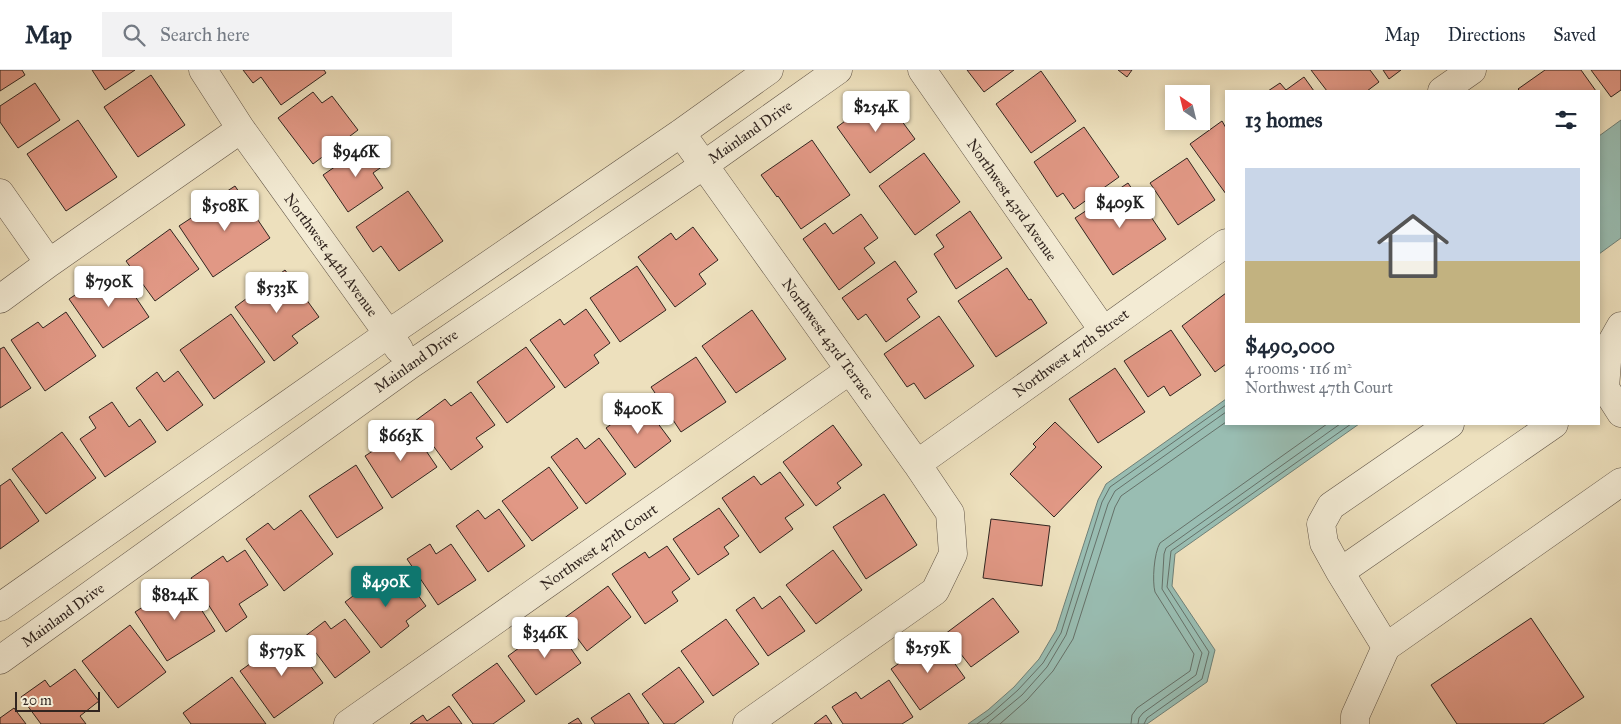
<!DOCTYPE html>
<html lang="en">
<head>
<meta charset="utf-8">
<style>
  :root { --surface:#fff; --page:#f2f2f3; --text:#1f2937; --muted:#747a83; --line:#e0e1e3; --accent:#0f766e }
  body { margin:0; font-family:"IM FELL Great Primer",serif; background:var(--page); color:var(--text); height:100vh; display:flex; flex-direction:column; font-size:19px; white-space:nowrap }
  * { box-sizing:border-box; margin:0 }
  p { font-size:16px; color:var(--muted) }
  .icon { flex:none; width:28px; height:28px; fill:none; stroke:currentColor; stroke-width:2; stroke-linecap:round; stroke-linejoin:round }
  .map { position:relative; flex:1; overflow:hidden }
  .side { position:absolute; left:1225px; top:20px; width:375px; height:335px; display:flex; flex-direction:column; background:var(--surface); border-radius:0px; box-shadow:0 2px 8px #0003 }
  .side>* { flex:none }
  .needle { width:32px; rotate:325deg }
  .tools { position:absolute; left:1165px; top:15px; display:grid; gap:10px }
  .tools a { display:grid; place-items:center; width:45px; height:45px; border-radius:0px; background:var(--surface); box-shadow:0 2px 8px #0003; font-size:25px }
  .scale { position:absolute; left:15px; bottom:12px; width:85px; box-sizing:border-box; padding-left:5px; border:2px solid #312520; border-top:0; font-size:14px; line-height:18px; white-space:nowrap; color:#312520; -webkit-text-stroke:4px #f3ebd4; paint-order:stroke }
  .price { position:absolute; translate:-50% -42px; padding:0 11px; border-radius:5px; background:#fff; color:#222; font-size:16px; line-height:32px; filter:drop-shadow(0 1px 2px #0008) }
  .price::after { content:''; position:absolute; left:50%; top:30px; width:15px; height:11px; margin-left:-8px; background:inherit; clip-path:polygon(0 0,100% 0,50% 100%) }
  .price.current { background:var(--accent); color:#fff }
  ul { padding:0; list-style:none }
  li { display:grid; align-content:center; gap:10px; height:265px; padding:0 20px }
  li span { display:grid; place-items:center; height:155px; border-radius:0px; color:#555 }
  li>.icon { margin-inline-start:auto }
  span .icon { width:90px; height:90px; fill:#fffc; stroke-width:1 }
  li b { font-size:21px }
  h2 { display:flex; justify-content:space-between; align-items:center; height:60px; padding:0 20px; font-size:21px }
  header { display:flex; align-items:center; gap:30px; box-sizing:border-box; height:70px; padding:0 25px; background:var(--surface); border-bottom:1px solid var(--line) }
  header strong { font-size:24px }
  nav { display:flex; gap:28px; margin-inline-start:auto; font-size:18px }
  .search { width:350px; height:45px; background:var(--page); display:flex; align-items:center; gap:12px; box-sizing:border-box; padding:0 18px; border-radius:0px; color:var(--muted); font-size:19px }
  .map>svg:first-child { display:block }
  .water { fill:#99bdb2; stroke:#6f8078 }
  .lines { fill:none; stroke-linecap:round; stroke-linejoin:round }
  .shore { stroke:#657169; stroke-width:1 }
  .building { fill:#e19885; stroke:#312520 }
  .minor-casing { stroke:#605447; stroke-width:29 }
  .minor { stroke:#f3ebd4; stroke-width:28 }
  .labels { text-anchor:middle; dominant-baseline:central; stroke-width:5; stroke-linejoin:round; paint-order:stroke }
  .street-label { font-size:15px; fill:#312520; stroke:#f3ebd4 }
</style>
</head>
<body>
<header>
<strong>Map</strong>
<div class="search"><svg class="icon" aria-label="search" viewBox="0 0 24 24"><circle cx="10" cy="10" r="6"/><path d="M15 15l6 6"/></svg>Search here</div>
<nav><a>Map</a><a>Directions</a><a>Saved</a></nav>
</header>
<div class="map">
<svg width="1621" height="654" viewBox="0 0 1621 654">
  <rect width="100%" height="100%" fill="#ede0bd"/>
  <filter id="stains"><feTurbulence type="fractalNoise" baseFrequency=".004" numOctaves="4"/><feColorMatrix values="0 0 0 0 .2 0 0 0 0 .09 0 0 0 0 .02 0 0 0 .5 -.17"/></filter>
  <radialGradient id="worn" r=".72"><stop offset=".6" stop-color="#630" stop-opacity="0"/><stop offset="1" stop-color="#630" stop-opacity=".3"/></radialGradient>
  <!-- water -->
  <path class="water" d="M 1621,50 L 1621,168 L 1599,184 L 1599,66 Z
    M 1226,329 L 1226,354 L 1359,354 L 1175,484 L 1172,516 L 1215,580 L 1207,612 L 1147,654 L 968,654 L 988,640 L 1014,617 L 1039,589 L 1056,560 L 1098,430 L 1106,414 Z"/>
  <g class="lines">
    <!-- shore -->
    <path class="shore" d="M 977,654 L 991,644 L 1018,620 L 1043,593 L 1061,563 L 1102,432 L 1110,417 L 1226,335
      M 987,654 L 1022,625 L 1047,597 L 1066,565 L 1108,434 L 1115,421 L 1226,342
      M 1000,654 L 1027,630 L 1053,601 L 1073,569 L 1115,437 L 1121,426 L 1226,352
      M 1131,654 L 1132,645 L 1137,638 L 1190,601 L 1194,584 L 1155,522 C 1152,511 1154,483 1160,473 L 1327,354
      M 1138,654 L 1139,648 L 1143,643 L 1196,605 L 1202,583 L 1162,519 L 1164,484 L 1166,478 L 1340,354
      M 1144,654 L 1147,648 L 1202,609 L 1209,582 L 1167,517 L 1171,481 L 1351,354"/>
  </g>
  <!-- building -->
  <path class="building" d="M 0,0 L 22,0 L 25,5 L 0,21 Z
    M 92,0 L 135,0 L 105,20 Z
    M 243,0 L 324,0 L 326,3 L 281,35 L 261,7 L 253,13 Z
    M 967,0 L 1014,0 L 984,22 Z
    M 1118,0 L 1132,0 L 1127,7 Z
    M 1311,0 L 1370,0 L 1379,12 L 1367,21 L 1327,21 Z
    M 1383,0 L 1401,0 L 1389,9 Z
    M 1545,0 L 1581,0 L 1596,21 L 1520,21 L 1518,19 Z
    M 1591,0 L 1621,0 L 1621,20 L 1611,27 Z
    M 1041,1 L 1076,51 L 1031,83 L 996,34 Z
    M 151,5 L 185,55 L 138,87 L 104,37 Z
    M 1304,7 L 1314,21 L 1268,21 L 1280,13 L 1286,20 Z
    M 35,13 L 60,50 L 18,78 L 0,52 L 0,36 Z
    M 313,22 L 322,33 L 332,26 L 358,60 L 313,94 L 278,48 Z
    M 882,24 L 915,69 L 870,103 L 837,57 Z
    M 78,50 L 117,107 L 66,141 L 27,84 Z
    M 1222,51 L 1226,58 L 1226,124 L 1190,74 Z
    M 1084,57 L 1119,107 L 1074,139 L 1063,123 L 1057,127 L 1034,92 Z
    M 812,70 L 850,125 L 801,159 L 778,126 L 777,127 L 761,105 Z
    M 368,74 L 383,96 L 373,103 L 383,118 L 348,142 L 323,105 Z
    M 924,83 L 960,132 L 915,165 L 879,116 Z
    M 1187,88 L 1215,130 L 1178,155 L 1150,113 Z
    M 1128,113 L 1166,169 L 1113,205 L 1075,148 Z
    M 235,116 L 270,168 L 213,207 L 179,156 L 214,133 L 212,131 Z
    M 408,121 L 443,171 L 399,201 L 381,176 L 373,182 L 356,157 Z
    M 970,141 L 1002,188 L 956,219 L 934,184 L 944,177 L 936,165 Z
    M 861,144 L 878,168 L 864,178 L 875,193 L 839,220 L 803,169 L 825,153 L 833,164 Z
    M 693,157 L 718,190 L 699,204 L 706,214 L 675,237 L 638,187 L 671,163 L 676,170 Z
    M 170,159 L 199,199 L 155,231 L 126,191 Z
    M 895,191 L 917,222 L 907,229 L 920,247 L 886,272 L 866,244 L 858,250 L 842,228 Z
    M 637,196 L 666,240 L 620,272 L 590,228 Z
    M 116,198 L 149,247 L 103,278 L 69,229 Z
    M 1007,198 L 1029,230 L 1031,229 L 1047,253 L 996,287 L 958,231 Z
    M 285,200 L 319,247 L 292,266 L 298,273 L 274,291 L 235,237 Z
    M 1226,223 L 1226,294 L 1215,302 L 1182,256 Z
    M 586,239 L 610,273 L 594,285 L 599,293 L 565,318 L 530,270 L 560,249 L 564,255 Z
    M 752,240 L 786,289 L 736,323 L 702,276 Z
    M 66,242 L 96,286 L 45,321 L 11,270 L 38,252 L 43,258 Z
    M 231,244 L 265,292 L 214,329 L 180,280 Z
    M 939,246 L 974,296 L 925,329 L 914,313 L 907,317 L 884,284 Z
    M 1171,260 L 1201,305 L 1170,326 L 1164,316 L 1148,327 L 1124,291 Z
    M 4,277 L 31,318 L 0,338 L 0,279 Z
    M 526,277 L 555,317 L 507,353 L 477,312 Z
    M 696,287 L 726,332 L 681,362 L 651,317 Z
    M 1115,298 L 1145,342 L 1098,373 L 1069,329 Z
    M 178,301 L 203,335 L 167,361 L 136,318 L 157,302 L 164,312 Z
    M 471,322 L 495,355 L 476,368 L 483,377 L 451,400 L 415,351 L 445,329 L 451,336 Z
    M 112,332 L 129,357 L 140,349 L 156,372 L 105,407 L 80,369 L 96,358 L 89,347 Z
    M 642,332 L 671,371 L 635,398 L 606,358 Z
    M 1055,352 L 1102,397 L 1054,447 L 1010,404 L 1036,377 L 1033,374 Z
    M 833,355 L 862,395 L 837,413 L 841,418 L 816,436 L 783,392 Z
    M 410,357 L 437,397 L 392,428 L 365,386 Z
    M 62,362 L 96,408 L 46,444 L 12,399 Z
    M 577,368 L 585,379 L 599,368 L 626,404 L 586,434 L 551,387 Z
    M 356,395 L 383,438 L 337,468 L 309,426 Z
    M 549,397 L 578,438 L 532,471 L 502,431 Z
    M 780,402 L 804,435 L 785,448 L 793,459 L 760,483 L 722,428 L 754,406 L 761,415 Z
    M 10,409 L 39,451 L 0,479 L 0,416 Z
    M 884,424 L 917,475 L 866,509 L 833,457 Z
    M 719,438 L 739,466 L 724,477 L 729,484 L 698,505 L 673,469 Z
    M 499,439 L 525,476 L 488,502 L 456,456 L 478,440 L 485,449 Z
    M 301,440 L 333,484 L 284,521 L 246,469 L 268,453 L 274,460 Z
    M 991,449 L 1050,456 L 1042,516 L 983,508 Z
    M 430,474 L 436,484 L 451,474 L 476,510 L 438,535 L 407,489 Z
    M 667,476 L 690,509 L 672,522 L 678,531 L 645,554 L 612,504 L 645,482 L 649,488 Z
    M 245,480 L 268,515 L 239,534 L 247,547 L 226,562 L 191,508 L 223,486 L 227,492 Z
    M 833,480 L 862,520 L 816,554 L 786,515 Z
    M 401,502 L 426,536 L 406,551 L 409,556 L 381,578 L 345,532 L 377,508 L 383,516 Z
    M 183,511 L 215,561 L 167,591 L 135,542 Z
    M 608,516 L 631,547 L 587,581 L 563,549 Z
    M 780,526 L 805,561 L 768,586 L 736,540 L 754,527 L 762,539 Z
    M 993,528 L 1019,562 L 971,597 L 945,564 Z
    M 1531,548 L 1584,627 L 1543,654 L 1457,654 L 1431,615 Z
    M 345,549 L 370,582 L 335,608 L 304,567 L 325,551 L 331,559 Z
    M 726,549 L 759,594 L 713,626 L 681,581 Z
    M 553,553 L 581,593 L 536,625 L 508,586 Z
    M 130,555 L 166,602 L 118,638 L 82,591 Z
    M 289,566 L 323,613 L 274,648 L 240,601 Z
    M 936,567 L 965,608 L 920,640 L 891,599 Z
    M 497,593 L 525,631 L 493,654 L 473,654 L 452,625 Z
    M 679,597 L 704,632 L 674,654 L 664,654 L 642,624 Z
    M 75,599 L 99,631 L 80,646 L 86,654 L 41,654 L 21,627 L 45,610 L 50,617 Z
    M 232,607 L 266,654 L 191,654 L 183,643 Z
    M 889,610 L 913,647 L 902,654 L 843,654 L 832,637 L 856,622 L 861,629 Z
    M 629,623 L 649,654 L 595,654 L 591,648 Z
    M 449,636 L 462,654 L 410,654 L 423,645 L 427,651 Z
    M 14,638 L 26,654 L 0,654 L 0,648 Z
    M 826,645 L 832,654 L 814,654 Z
    M 578,648 L 582,654 L 568,654 Z"/>
  <g class="lines">
    <defs>
      <path id="minor" d="M 203,0 L 241,59 L 399,279
        M 922,0 L 1103,260
        M 1442,21 L 1472,0
        M 681,63 L 917,394 L 950,443 L 953,484 L 935,521 L 747,654
        M 0,123 L 49,193
        M 0,229 L 49,193 L 241,59
        M 1621,256 L 1608,279 L 1605,318 L 1621,343
        M 917,394 L 1226,173
        M 1340,502 L 1554,354
        M 0,537 L 388,264 L 681,63 L 769,0
        M 1386,577 L 1340,502 L 1324,473 L 1321,454 L 1331,436 L 1450,354
        M 0,590 L 410,295 L 704,95 L 838,0
        M 348,654 L 850,300
        M 1355,654 L 1355,646 L 1386,577 L 1621,412"/>
    </defs>
    <!-- minor casing -->
    <use href="#minor" class="minor-casing"/>
    <!-- minor -->
    <use href="#minor" class="minor"/>
  </g>
  <g class="labels">
    <!-- street labels -->
    <g class="street-label">
      <text transform="translate(750 62) rotate(-35)">Mainland Drive</text>
      <text transform="translate(1012 130) rotate(55)">Northwest 43rd Avenue</text>
      <text transform="translate(331 185) rotate(54)">Northwest 44th Avenue</text>
      <text transform="translate(828 269) rotate(54)">Northwest 43rd Terrace</text>
      <text transform="translate(1071 283) rotate(-36)">Northwest 47th Street</text>
      <text transform="translate(416 291) rotate(-35)">Mainland Drive</text>
      <text transform="translate(599 477) rotate(-35)">Northwest 47th Court</text>
      <text transform="translate(63 545) rotate(-36)">Mainland Drive</text>
    </g>
  </g>
  <rect width="100%" height="100%" filter="url(#stains)"/>
  <rect width="100%" height="100%" fill="url(#worn)"/>
</svg>
<div class="tools">
<a><svg class="needle" viewBox="-14 -14 28 28"><path d="M0-13l5 13h-10z" fill="#e53935"/><path d="M0 13l5-13h-10z" fill="#747a83"/></svg></a>
</div>
<div class="scale">20 m</div>
<b class="price" style="left:876px;top:63px">$254K</b>
<b class="price" style="left:356px;top:108px">$946K</b>
<b class="price" style="left:1120px;top:159px">$409K</b>
<b class="price" style="left:225px;top:162px">$508K</b>
<b class="price" style="left:109px;top:238px">$790K</b>
<b class="price" style="left:277px;top:244px">$533K</b>
<b class="price" style="left:638px;top:365px">$400K</b>
<b class="price" style="left:401px;top:392px">$663K</b>
<b class="price current" style="left:386px;top:538px">$490K</b>
<b class="price" style="left:175px;top:551px">$824K</b>
<b class="price" style="left:545px;top:589px">$346K</b>
<b class="price" style="left:928px;top:604px">$259K</b>
<b class="price" style="left:282px;top:607px">$579K</b>
<section class="side">
<h2>13 homes<svg class="icon" aria-label="filters" viewBox="0 0 24 24"><path d="M4 7h16M4 17h16"/><circle cx="9" cy="7" r="2"/><circle cx="15" cy="17" r="2"/></svg></h2>
<ul>
<li><span style="background:linear-gradient(#c9d6e8 60%,#c2b280 0)"><svg class="icon" aria-label="home" viewBox="0 0 24 24"><path d="M3 11l9-7 9 7M6 9v11h12V9"/></svg></span><div><b>$490,000</b><p>4 rooms · 116 m²</p><p>Northwest 47th Court</p></div></li>
</ul>
</section>
</div>
</body>
</html>
